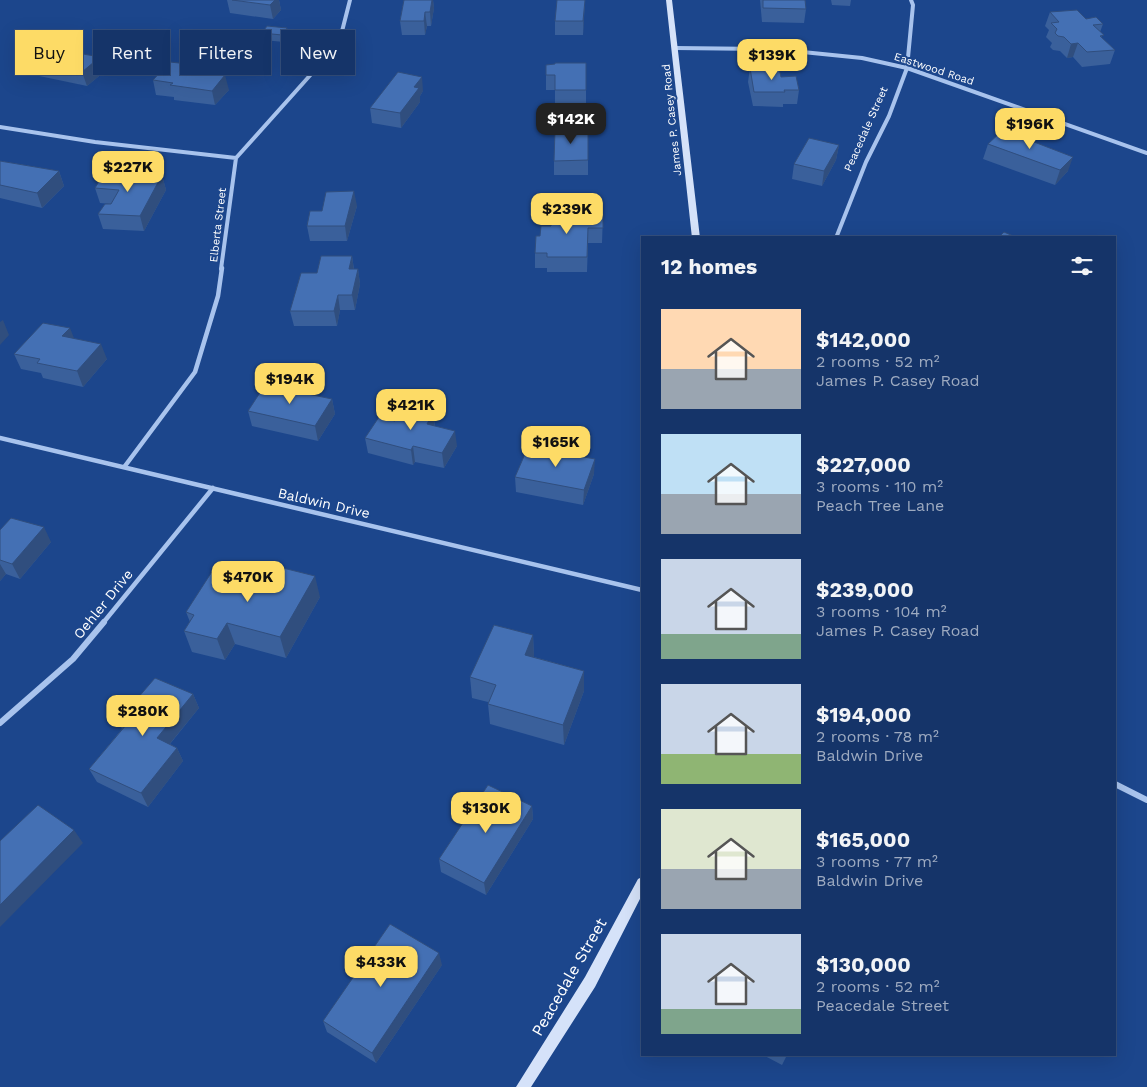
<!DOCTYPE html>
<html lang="en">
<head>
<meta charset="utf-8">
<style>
  :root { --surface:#153469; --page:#223f71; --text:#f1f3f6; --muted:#9daac0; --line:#344f7d; --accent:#fddb66 }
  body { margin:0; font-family:"Work Sans",sans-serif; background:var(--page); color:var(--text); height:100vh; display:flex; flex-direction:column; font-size:19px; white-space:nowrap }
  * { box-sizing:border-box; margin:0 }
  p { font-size:16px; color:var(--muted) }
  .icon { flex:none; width:28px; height:28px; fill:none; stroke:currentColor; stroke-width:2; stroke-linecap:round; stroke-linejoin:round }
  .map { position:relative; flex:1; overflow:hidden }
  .details { position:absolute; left:641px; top:236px; width:475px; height:820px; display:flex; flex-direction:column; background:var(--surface); border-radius:0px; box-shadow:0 5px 20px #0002,0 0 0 1px var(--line) }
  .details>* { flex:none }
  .banner { position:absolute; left:15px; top:30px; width:475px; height:45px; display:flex; gap:10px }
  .price { position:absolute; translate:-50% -42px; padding:0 11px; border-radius:10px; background:var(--accent); color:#111; font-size:16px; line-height:32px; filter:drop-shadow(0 1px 2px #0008) }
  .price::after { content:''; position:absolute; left:50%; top:30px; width:15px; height:11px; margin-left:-8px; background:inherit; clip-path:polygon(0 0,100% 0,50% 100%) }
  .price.current { background:#222; color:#fff }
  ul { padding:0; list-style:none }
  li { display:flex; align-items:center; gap:15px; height:125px; padding:0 20px }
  li span { display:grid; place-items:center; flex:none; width:140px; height:100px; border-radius:0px; color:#555 }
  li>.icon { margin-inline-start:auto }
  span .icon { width:60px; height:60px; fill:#fffc; stroke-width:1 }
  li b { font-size:21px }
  h2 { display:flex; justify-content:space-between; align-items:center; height:60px; padding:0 20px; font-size:21px }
  .tag { padding:0 18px; border-radius:0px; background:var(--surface); box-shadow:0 5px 20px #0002,0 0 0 1px var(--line); font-size:18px; line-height:45px }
  .tag.current { background:var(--accent); color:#111 }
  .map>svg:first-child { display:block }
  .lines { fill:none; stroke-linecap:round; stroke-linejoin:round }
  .street-far2 { stroke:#a8c3ed; stroke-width:4 }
  .street-far1 { stroke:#a8c3ed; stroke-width:4.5 }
  .street { stroke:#a8c3ed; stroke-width:6 }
  .secondary { fill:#d5e2f9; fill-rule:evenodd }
  .wall { fill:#3a609b }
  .shaded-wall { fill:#304e7e }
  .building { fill:#4470b4; stroke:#304e7e }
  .labels { text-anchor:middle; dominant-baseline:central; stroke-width:4; stroke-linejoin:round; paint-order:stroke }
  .far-street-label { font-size:11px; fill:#fff; stroke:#1c468c }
  .street-label { font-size:14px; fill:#fff; stroke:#1c468c }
  .near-street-label { font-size:16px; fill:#fff; stroke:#1c468c }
</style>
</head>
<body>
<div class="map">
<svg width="1147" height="1087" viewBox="0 0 1147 1087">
  <rect width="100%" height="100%" fill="#1c468c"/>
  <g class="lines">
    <!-- street-far2 -->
    <path class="street-far2" d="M 675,48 L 773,49 L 862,58 L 907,68 L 1147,153
      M 0,127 L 95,142 L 236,158
      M 836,238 L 866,162 L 889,116 L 907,68 L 913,5 L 911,0
      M 221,269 L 236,158 L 339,43 L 350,0"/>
    <!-- street-far1 -->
    <path class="street-far1" d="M 0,438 L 642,590
      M 125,466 L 195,372 L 218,296 L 222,268
      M 103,623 L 213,488"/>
    <!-- street -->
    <path class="street" d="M 0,723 L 73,659 L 104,622
      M 1115,784 L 1147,800"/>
    <!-- secondary -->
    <path class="secondary" d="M 666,0 L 672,0 L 700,238 L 692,238 Z
      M 642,877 L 642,895 L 595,987 L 531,1087 L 516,1087 L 585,977 L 638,879 Z"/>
  </g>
  <!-- wall -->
  <path class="wall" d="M 227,0 L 279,0 L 281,10 L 273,19 L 230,13 Z
    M 404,0 L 433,0 L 434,8 L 431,26 L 427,26 L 425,35 L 402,35 L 400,21 Z
    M 585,0 L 583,35 L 555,35 L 555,21 Z
    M 760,0 L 805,0 L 806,9 L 804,23 L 762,22 Z
    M 831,0 L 851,0 L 850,6 L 832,5 Z
    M 1050,12 L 1086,19 L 1103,24 L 1100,32 L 1102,38 L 1115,50 L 1110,64 L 1082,67 L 1073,57 L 1067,58 L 1060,51 L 1053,50 L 1050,47 L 1052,43 L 1046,37 L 1049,30 L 1045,26 Z
    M 287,28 L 289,35 L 284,42 L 263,40 L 262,33 Z
    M 74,45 L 76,53 L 100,57 L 104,72 L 87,86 L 20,72 L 15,58 L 54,48 Z
    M 586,63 L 586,105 L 555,105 L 555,90 L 546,90 L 546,75 Z
    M 188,64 L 190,71 L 229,90 L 215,105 L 174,100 L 174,97 L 156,95 L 153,80 Z
    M 750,68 L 781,77 L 799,90 L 797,104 L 783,104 L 783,107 L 753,106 L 748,82 Z
    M 423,91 L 420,96 L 420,102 L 401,128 L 372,123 L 370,108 Z
    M 588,130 L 588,175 L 554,175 L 554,161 Z
    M 988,144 L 1068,171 L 1055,185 L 983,159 Z
    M 839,145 L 836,160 L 822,186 L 792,179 L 794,164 Z
    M 0,161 L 59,171 L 64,186 L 42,208 L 0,198 Z
    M 162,175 L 166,190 L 144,231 L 103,229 L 98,214 L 111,204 L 100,203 L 95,188 Z
    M 357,206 L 347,241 L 310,241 L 307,226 L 322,211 Z
    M 603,214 L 602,243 L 588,243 L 587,272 L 547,272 L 547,268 L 535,268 L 535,253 L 540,236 Z
    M 352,256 L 354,269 L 358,269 L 360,284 L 355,310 L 340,310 L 337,326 L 294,326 L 290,311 L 317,273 Z
    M 74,339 L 107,359 L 83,387 L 43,378 L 41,373 L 21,369 L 14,354 Z
    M 332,399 L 335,414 L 318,441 L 252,426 L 248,411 Z
    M 433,413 L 435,426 L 457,446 L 444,468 L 415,462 L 413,465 L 368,453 L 365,438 L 395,421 Z
    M 594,474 L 583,505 L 516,492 L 515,477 Z
    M 0,530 L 51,542 L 20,579 L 6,574 L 0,581 Z
    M 320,597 L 286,658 L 235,644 L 225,660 L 192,652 L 184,631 L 190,622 L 186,612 Z
    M 533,635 L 534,657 L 584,671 L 584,691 L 564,745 L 490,724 L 488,704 L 488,702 L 472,698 L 470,677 Z
    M 193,694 L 199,708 L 170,744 L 177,748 L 183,761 L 148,807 L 97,782 L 89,769 L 122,729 L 118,721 Z
    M 532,806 L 533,819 L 486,895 L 441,872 L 439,859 Z
    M 442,965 L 376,1063 L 327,1032 L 323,1021 Z
    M 763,1055 L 787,1055 L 782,1065 Z"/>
  <!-- shaded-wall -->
  <path class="shaded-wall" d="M 275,0 L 279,0 L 281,10 L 273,19 L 270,5 Z
    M 432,0 L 433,0 L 434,8 L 431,26 L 430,12 Z
    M 585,0 L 584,14 L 583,35 L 583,21 Z
    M 425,12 L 427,26 L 425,35 L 424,21 Z
    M 287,28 L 289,35 L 284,42 L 282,35 Z
    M 1078,43 L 1073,57 L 1067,58 L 1071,44 Z
    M 74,45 L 78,59 L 66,51 Z
    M 100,57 L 104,72 L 87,86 L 82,72 Z
    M 188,64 L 192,78 L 183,70 Z
    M 225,75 L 229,90 L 215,105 L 212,91 Z
    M 422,77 L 423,91 L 420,96 L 420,102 L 401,128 L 400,113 L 414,87 Z
    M 839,145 L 836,160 L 822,186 L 824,171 Z
    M 1073,157 L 1068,171 L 1055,185 L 1060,170 Z
    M 59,171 L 64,186 L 42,208 L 37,193 Z
    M 162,175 L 166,190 L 144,231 L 140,216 Z
    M 354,191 L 357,206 L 347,241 L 345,226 Z
    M 352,256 L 354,271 L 349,269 Z
    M 358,269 L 360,284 L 355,310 L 352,295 Z
    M 338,295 L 340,310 L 337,326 L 334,311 Z
    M 3,320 L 9,335 L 0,345 L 0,322 Z
    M 70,328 L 76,343 L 62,336 Z
    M 101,344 L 107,359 L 83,387 L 77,371 Z
    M 332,399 L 335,414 L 318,441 L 315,426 Z
    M 433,413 L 435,428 L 427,424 Z
    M 455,431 L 457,446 L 444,468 L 442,453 Z
    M 413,446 L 415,462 L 413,465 L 411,450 Z
    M 595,459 L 594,474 L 583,505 L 584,490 Z
    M 44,527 L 51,542 L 20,579 L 12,564 Z
    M 0,564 L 6,574 L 0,581 Z
    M 315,576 L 320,597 L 286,658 L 280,637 Z
    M 227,623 L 235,644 L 225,660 L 217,639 Z
    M 533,635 L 534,656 L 526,676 L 525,655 Z
    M 584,671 L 584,691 L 564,745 L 563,725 Z
    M 193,694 L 199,708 L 163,752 L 157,738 Z
    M 177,748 L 183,761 L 148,807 L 141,793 Z
    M 532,806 L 533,819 L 486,895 L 484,883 Z
    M 74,830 L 83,843 L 0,927 L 0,905 Z
    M 439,953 L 442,965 L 376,1063 L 372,1053 Z"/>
  <!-- building -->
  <path class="building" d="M 232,0 L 275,0 L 270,5 Z
    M 404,0 L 432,0 L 430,12 L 425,12 L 424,21 L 400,21 Z
    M 557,0 L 585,0 L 583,21 L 555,21 Z
    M 763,0 L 805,0 L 806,9 L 763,8 Z
    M 1077,10 L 1086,19 L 1096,17 L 1103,24 L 1093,25 L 1104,35 L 1100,36 L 1115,50 L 1087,52 L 1078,43 L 1071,44 L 1064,37 L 1058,36 L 1055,33 L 1057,29 L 1051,23 L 1059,22 L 1050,12 Z
    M 267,26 L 287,28 L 282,35 L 262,33 Z
    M 61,43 L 74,45 L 66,51 L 100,57 L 82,72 L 15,58 L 33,44 L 54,48 Z
    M 170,62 L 188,64 L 183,70 L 225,75 L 212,91 L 170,85 L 173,83 L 153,80 Z
    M 555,63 L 586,63 L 586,90 L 555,90 L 555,75 L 546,75 L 546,65 L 555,64 Z
    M 750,68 L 779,68 L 781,77 L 796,76 L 799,90 L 784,90 L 785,92 L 754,92 Z
    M 398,72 L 422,77 L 414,87 L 419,88 L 400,113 L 370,108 Z
    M 555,130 L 588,130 L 588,160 L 554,161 Z
    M 1003,130 L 1073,157 L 1060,170 L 988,144 Z
    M 809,138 L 839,145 L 824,171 L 794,164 Z
    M 0,161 L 59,171 L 37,193 L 0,185 Z
    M 104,173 L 162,175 L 140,216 L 98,214 L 105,204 L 111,204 L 119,190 L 95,188 Z
    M 354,191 L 345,226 L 307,226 L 310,211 L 322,211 L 326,192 Z
    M 552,213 L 603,214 L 603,228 L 588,228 L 587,257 L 547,257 L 547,253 L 535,253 L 536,236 L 540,236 L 541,226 L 551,226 Z
    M 1004,232 L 1018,238 L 998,238 Z
    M 321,256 L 352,256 L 349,269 L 358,269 L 352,295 L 338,295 L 334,311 L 290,311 L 301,273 L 317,273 Z
    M 43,323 L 70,328 L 62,336 L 101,344 L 77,371 L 37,363 L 40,359 L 14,354 Z
    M 265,385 L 332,399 L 315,426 L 248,411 Z
    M 404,406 L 433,413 L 427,424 L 455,431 L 442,453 L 413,446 L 411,450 L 365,438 L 379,417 L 395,421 Z
    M 528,447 L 595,459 L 584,490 L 515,477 Z
    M 11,518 L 44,527 L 12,564 L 0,560 L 0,530 Z
    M 275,566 L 315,576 L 280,637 L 227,623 L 217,639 L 184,631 L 194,615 L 186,612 L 213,570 L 264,583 Z
    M 494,625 L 533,635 L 525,655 L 584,671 L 563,725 L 488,704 L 496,685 L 470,677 Z
    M 155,678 L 193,694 L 157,738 L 177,748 L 141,793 L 89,769 L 126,725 L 118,721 Z
    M 488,785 L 532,806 L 484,883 L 439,859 Z
    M 38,805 L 74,830 L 0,905 L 0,841 Z
    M 390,924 L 439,953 L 372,1053 L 323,1021 Z"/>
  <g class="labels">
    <!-- far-street labels -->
    <g class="far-street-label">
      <text transform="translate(934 69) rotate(18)">Eastwood Road</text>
      <text transform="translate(672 120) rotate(-96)">James P. Casey Road</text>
      <text transform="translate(866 129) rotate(-66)">Peacedale Street</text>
      <text transform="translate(218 225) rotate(-83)">Elberta Street</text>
    </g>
    <!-- street labels -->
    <g class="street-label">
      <text transform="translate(324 503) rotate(13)">Baldwin Drive</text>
      <text transform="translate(103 604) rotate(-51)">Oehler Drive</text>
    </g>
    <!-- near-street labels -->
    <g class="near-street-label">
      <text transform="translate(569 977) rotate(-60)">Peacedale Street</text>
    </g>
  </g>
</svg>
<b class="price" style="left:772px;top:81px">$139K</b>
<b class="price current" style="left:571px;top:145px">$142K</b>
<b class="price" style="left:1030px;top:150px">$196K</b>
<b class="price" style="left:128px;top:193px">$227K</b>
<b class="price" style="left:567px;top:235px">$239K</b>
<b class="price" style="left:290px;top:405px">$194K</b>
<b class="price" style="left:411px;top:431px">$421K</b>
<b class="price" style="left:556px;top:468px">$165K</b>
<b class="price" style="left:248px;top:603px">$470K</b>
<b class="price" style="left:143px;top:737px">$280K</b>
<b class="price" style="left:486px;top:834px">$130K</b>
<b class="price" style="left:381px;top:988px">$433K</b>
<div class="banner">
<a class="tag current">Buy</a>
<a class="tag">Rent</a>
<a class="tag">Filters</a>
<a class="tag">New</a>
</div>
<section class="details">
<h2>12 homes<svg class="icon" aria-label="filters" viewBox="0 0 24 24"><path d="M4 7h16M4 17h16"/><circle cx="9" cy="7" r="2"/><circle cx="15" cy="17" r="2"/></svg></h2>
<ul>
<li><span style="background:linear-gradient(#ffd9b3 60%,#9aa5b1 0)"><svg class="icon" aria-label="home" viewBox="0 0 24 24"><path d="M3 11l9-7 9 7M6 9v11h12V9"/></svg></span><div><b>$142,000</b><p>2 rooms · 52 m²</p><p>James P. Casey Road</p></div></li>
<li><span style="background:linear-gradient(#bfe0f5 60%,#9aa5b1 0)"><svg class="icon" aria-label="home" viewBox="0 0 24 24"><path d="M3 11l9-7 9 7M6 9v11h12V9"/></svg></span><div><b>$227,000</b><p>3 rooms · 110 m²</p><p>Peach Tree Lane</p></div></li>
<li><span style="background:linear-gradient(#c9d6e8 75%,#7fa58c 0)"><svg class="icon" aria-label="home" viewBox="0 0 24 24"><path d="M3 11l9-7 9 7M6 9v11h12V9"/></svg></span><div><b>$239,000</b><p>3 rooms · 104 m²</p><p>James P. Casey Road</p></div></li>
<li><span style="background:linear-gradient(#c9d6e8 70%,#8fb573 0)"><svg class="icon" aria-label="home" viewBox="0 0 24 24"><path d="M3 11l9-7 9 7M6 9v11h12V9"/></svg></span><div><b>$194,000</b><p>2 rooms · 78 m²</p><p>Baldwin Drive</p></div></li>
<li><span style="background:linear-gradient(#dfe7d0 60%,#9aa5b1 0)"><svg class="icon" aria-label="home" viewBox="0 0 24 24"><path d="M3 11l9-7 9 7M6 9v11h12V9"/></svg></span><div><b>$165,000</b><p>3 rooms · 77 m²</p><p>Baldwin Drive</p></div></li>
<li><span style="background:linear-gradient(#c9d6e8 75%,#7fa58c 0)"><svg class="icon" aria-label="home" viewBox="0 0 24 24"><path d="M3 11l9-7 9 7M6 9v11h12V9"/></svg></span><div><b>$130,000</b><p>2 rooms · 52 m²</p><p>Peacedale Street</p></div></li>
</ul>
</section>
</div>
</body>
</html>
